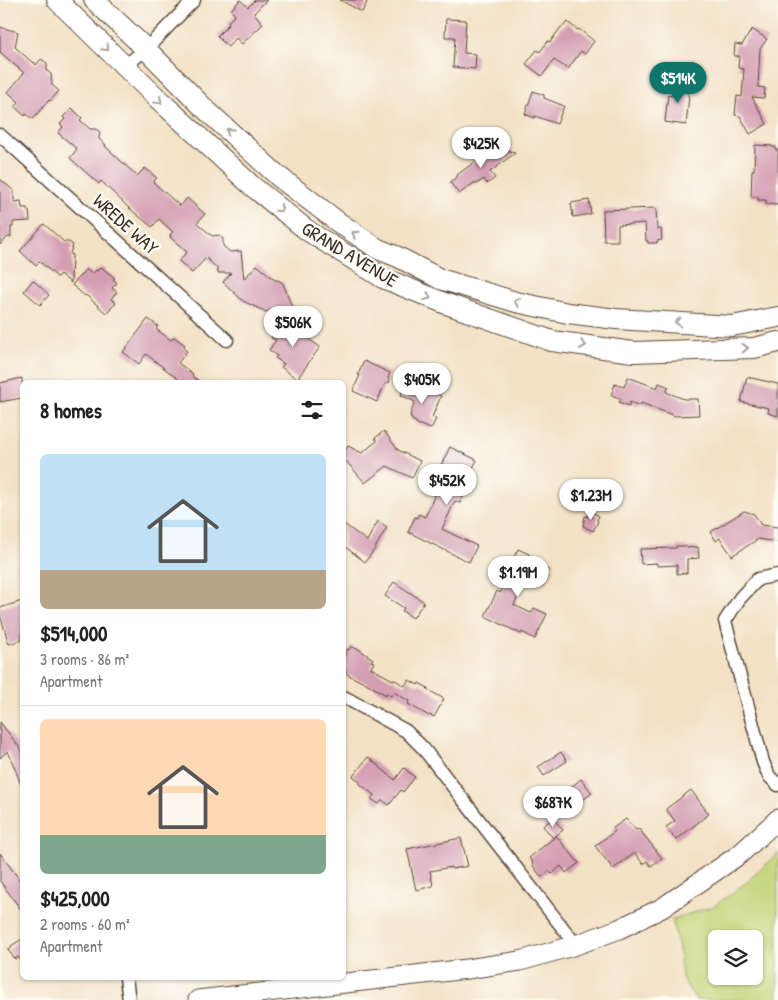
<!DOCTYPE html>
<html lang="en">
<head>
<meta charset="utf-8">
<style>
  :root { --surface:#fff; --page:#f2f2f2; --text:#222; --muted:#767676; --line:#e0e0e0; --accent:#0f766e }
  body { margin:0; font-family:"Patrick Hand",sans-serif; background:var(--page); color:var(--text); height:100vh; display:flex; flex-direction:column; font-size:19px; white-space:nowrap }
  * { box-sizing:border-box; margin:0 }
  p { font-size:16px; color:var(--muted) }
  .icon { flex:none; width:28px; height:28px; fill:none; stroke:currentColor; stroke-width:2; stroke-linecap:round; stroke-linejoin:round }
  .map { position:relative; flex:1; overflow:hidden }
  .side { position:absolute; left:20px; top:380px; width:326px; height:600px; display:flex; flex-direction:column; background:var(--surface); border-radius:8px; box-shadow:0 1px 4px #0004 }
  .side>* { flex:none }
  .buttons { position:absolute; left:708px; top:930px; display:grid; gap:10px }
  .buttons a { display:grid; place-items:center; width:55px; height:55px; border-radius:8px; background:var(--surface); box-shadow:0 1px 4px #0004; font-size:25px }
  .price { position:absolute; translate:-50% -42px; padding:0 11px; border-radius:18px; background:#fff; color:#222; font-size:16px; line-height:32px; filter:drop-shadow(0 1px 2px #0008) }
  .price::after { content:''; position:absolute; left:50%; top:30px; width:15px; height:11px; margin-left:-8px; background:inherit; clip-path:polygon(0 0,100% 0,50% 100%) }
  .price.active { background:var(--accent); color:#fff }
  ul { padding:0; list-style:none }
  li { display:grid; align-content:center; gap:10px; height:265px; padding:0 20px }
  li+li { border-top:1px solid var(--line) }
  li span { display:grid; place-items:center; height:155px; border-radius:8px; color:#555 }
  li>.icon { margin-inline-start:auto }
  span .icon { width:90px; height:90px; fill:#fffc; stroke-width:1 }
  li b { font-size:21px }
  h2 { display:flex; justify-content:space-between; align-items:center; height:60px; padding:0 20px; font-size:21px }
  .map>svg:first-child { display:block }
  .green { fill:#c2d376; stroke:#7e7e4a; fill-rule:evenodd }
  .building { fill:#d49eb2 }
  .lines { fill:none; stroke-linecap:round; stroke-linejoin:round }
  .street-casing { stroke:#574537; stroke-width:15 }
  .secondary-casing { stroke:#574537; stroke-width:21 }
  .primary-casing { stroke:#574537; stroke-width:22 }
  .street { stroke:#fff; stroke-width:12 }
  .secondary { stroke:#fff; stroke-width:19 }
  .primary { stroke:#fff; stroke-width:20 }
  .oneway { stroke:#a79f9a }
  .labels { text-anchor:middle; dominant-baseline:central; stroke-width:5; stroke-linejoin:round; paint-order:stroke }
  .street-label { font-size:19px; fill:#3b2a1e; stroke:#fdfcf7 }
</style>
</head>
<body>
<div class="map">
<svg width="778" height="1000" viewBox="0 0 778 1000">
  <rect width="100%" height="100%" fill="#fdfcf7"/>
  <filter id="ink" filterUnits="userSpaceOnUse"><feTurbulence type="fractalNoise" baseFrequency=".02" numOctaves="2"/><feDisplacementMap in="SourceGraphic" scale="10" xChannelSelector="R" yChannelSelector="G"/><feConvolveMatrix kernelMatrix="1 2 1 2 8 2 1 2 1" color-interpolation-filters="sRGB"/></filter>
  <filter id="wash" filterUnits="userSpaceOnUse"><feTurbulence type="fractalNoise" baseFrequency=".0096" numOctaves="4" result="noise"/><feDisplacementMap in="SourceGraphic" scale="20" xChannelSelector="R" yChannelSelector="G"/><feGaussianBlur stdDeviation="1.12" result="paint"/><feColorMatrix in="noise" values="0 0 0 0 0 0 0 0 0 0 0 0 0 0 0 0 0 1.4 0 .05"/><feComposite in="paint" operator="in"/></filter>
  <g filter="url(#wash)">
    <rect width="100%" height="100%" fill="#f3e1c5"/>
    <!-- green -->
    <path class="green" d="M 778,853 L 778,1000 L 696,1000 L 682,978 L 679,950 L 672,919 L 714,906 L 748,881 ZM 716,939 L 754,939 L 754,976 L 716,976 Z"/>
    <g id="blocks">
      <!-- building -->
      <path class="building" d="M 240,0 L 248,7 L 255,0 L 267,0 L 254,13 L 263,24 L 242,44 L 236,38 L 228,47 L 217,36 L 229,24 L 228,22 L 235,15 L 231,10 Z
        M 340,0 L 368,0 L 362,12 Z
        M 446,19 L 466,20 L 464,53 L 476,54 L 475,69 L 453,67 L 455,37 L 445,37 Z
        M 567,22 L 578,30 L 579,29 L 594,41 L 585,54 L 581,51 L 568,69 L 554,60 L 542,76 L 526,64 L 537,50 L 540,52 L 548,41 L 550,42 L 562,26 L 563,27 Z
        M 0,27 L 18,32 L 15,47 L 33,63 L 34,62 L 36,65 L 41,59 L 47,63 L 47,71 L 51,74 L 52,85 L 59,91 L 50,101 L 49,100 L 33,119 L 26,114 L 25,116 L 15,107 L 19,102 L 8,92 L 24,73 L 0,52 Z
        M 752,29 L 767,39 L 760,49 L 758,87 L 765,88 L 764,98 L 752,97 L 767,124 L 750,134 L 740,116 L 735,115 L 737,96 L 742,97 L 744,69 L 738,68 L 739,56 L 734,56 L 735,44 L 742,45 Z
        M 675,80 L 690,82 L 688,96 L 689,96 L 686,125 L 665,122 L 668,95 L 673,96 Z
        M 533,91 L 544,95 L 544,98 L 564,106 L 557,124 L 535,116 L 535,118 L 525,114 Z
        M 72,108 L 82,118 L 80,120 L 90,129 L 96,129 L 100,132 L 99,139 L 106,145 L 105,146 L 137,176 L 145,168 L 157,178 L 153,182 L 180,206 L 187,198 L 205,214 L 197,223 L 212,236 L 219,235 L 223,239 L 223,246 L 230,252 L 241,251 L 244,279 L 257,265 L 275,280 L 278,280 L 283,283 L 292,307 L 278,312 L 276,308 L 266,312 L 243,301 L 223,282 L 231,273 L 218,273 L 217,268 L 206,258 L 192,273 L 179,261 L 187,252 L 170,237 L 171,236 L 170,235 L 173,232 L 159,219 L 152,227 L 129,208 L 101,181 L 99,184 L 70,158 L 77,149 L 58,133 L 63,127 L 60,124 L 65,119 L 63,117 Z
        M 755,145 L 772,146 L 772,147 L 776,147 L 776,150 L 778,150 L 778,205 L 766,204 L 766,200 L 758,200 L 758,197 L 751,197 L 752,170 L 754,170 Z
        M 496,146 L 515,153 L 490,172 L 495,178 L 487,184 L 484,179 L 476,184 L 474,183 L 459,194 L 450,182 L 458,176 L 457,175 Z
        M 0,179 L 14,191 L 14,202 L 21,201 L 22,208 L 27,208 L 28,211 L 29,211 L 30,221 L 13,222 L 13,227 L 11,227 L 11,237 L 8,237 L 0,245 Z
        M 589,200 L 591,214 L 573,217 L 571,203 Z
        M 656,208 L 657,229 L 661,229 L 662,240 L 657,241 L 657,243 L 648,243 L 648,241 L 646,241 L 645,223 L 618,225 L 618,241 L 604,241 L 603,210 Z
        M 44,224 L 64,242 L 69,242 L 73,245 L 70,253 L 72,255 L 71,283 L 60,274 L 57,277 L 39,261 L 36,266 L 20,251 Z
        M 101,267 L 115,278 L 113,279 L 117,283 L 112,288 L 117,292 L 111,299 L 116,303 L 106,313 L 86,295 L 85,296 L 72,285 L 86,269 L 92,274 L 96,270 L 97,271 Z
        M 33,280 L 49,295 L 40,305 L 24,291 Z
        M 285,318 L 304,332 L 302,334 L 320,347 L 297,379 L 281,367 L 284,364 L 275,358 L 277,356 L 269,350 L 276,340 L 271,338 Z
        M 148,319 L 158,326 L 156,329 L 171,340 L 174,337 L 185,345 L 183,348 L 187,351 L 178,363 L 193,374 L 192,376 L 200,382 L 175,382 L 178,379 L 146,354 L 139,364 L 123,352 Z
        M 364,361 L 390,373 L 388,378 L 390,382 L 385,384 L 377,402 L 353,391 L 360,375 L 358,375 Z
        M 628,377 L 657,388 L 659,383 L 669,387 L 666,392 L 684,399 L 698,399 L 699,415 L 675,416 L 641,403 L 640,406 L 630,402 L 629,406 L 619,402 L 621,399 L 611,395 L 615,384 L 624,387 Z
        M 747,377 L 778,384 L 778,416 L 768,413 L 769,408 L 741,402 Z
        M 22,378 L 22,398 L 0,402 L 0,383 Z
        M 406,383 L 421,390 L 422,388 L 441,396 L 432,417 L 436,419 L 431,429 L 417,424 L 416,422 L 412,420 L 410,415 L 415,402 L 401,395 Z
        M 384,431 L 398,450 L 420,461 L 412,478 L 387,466 L 365,483 L 347,462 L 344,460 L 344,454 L 348,446 L 362,453 L 377,441 L 375,438 Z
        M 450,447 L 477,460 L 463,487 L 467,488 L 460,503 L 455,501 L 442,529 L 477,546 L 469,562 L 408,532 L 415,517 L 417,518 L 419,514 L 425,517 L 438,488 L 435,486 L 444,469 L 440,467 Z
        M 590,511 L 599,516 L 597,520 L 598,522 L 593,531 L 583,526 L 585,516 L 587,517 Z
        M 744,511 L 754,514 L 761,525 L 778,527 L 778,542 L 758,539 L 732,556 L 720,538 L 716,541 L 711,532 Z
        M 378,521 L 387,527 L 374,550 L 365,562 L 344,546 L 344,524 L 367,541 Z
        M 676,546 L 686,546 L 687,548 L 698,547 L 699,558 L 687,559 L 687,573 L 677,574 L 677,565 L 657,566 L 657,563 L 641,564 L 640,549 L 676,548 Z
        M 518,549 L 529,554 L 527,559 L 550,571 L 545,582 L 529,574 L 514,605 L 531,613 L 534,608 L 547,614 L 535,639 L 522,632 L 521,634 L 485,616 L 497,591 L 500,593 L 514,564 L 511,563 Z
        M 394,582 L 424,602 L 413,618 L 402,611 L 404,608 L 385,596 Z
        M 22,601 L 22,640 L 9,644 L 0,615 L 0,608 Z
        M 351,646 L 356,649 L 357,648 L 373,659 L 371,661 L 374,662 L 371,668 L 393,680 L 393,679 L 405,686 L 409,680 L 418,685 L 419,683 L 428,688 L 427,689 L 444,699 L 434,717 L 430,715 L 429,716 L 408,704 L 409,701 L 394,692 L 391,696 L 386,693 L 386,695 L 361,680 L 360,681 L 347,674 L 344,664 L 344,656 L 348,649 L 349,650 Z
        M 0,722 L 22,751 L 22,787 L 8,751 L 0,758 Z
        M 561,752 L 567,761 L 544,776 L 538,767 Z
        M 368,757 L 395,780 L 404,768 L 415,777 L 403,792 L 401,790 L 389,805 L 382,800 L 379,804 L 371,799 L 374,795 L 360,784 L 360,782 L 353,776 Z
        M 581,779 L 592,793 L 575,806 L 565,792 Z
        M 691,790 L 709,814 L 676,840 L 666,827 L 675,821 L 666,809 Z
        M 553,818 L 563,830 L 553,838 L 543,826 Z
        M 626,819 L 636,830 L 639,829 L 662,858 L 651,866 L 647,861 L 643,864 L 635,853 L 613,869 L 595,846 L 615,831 L 613,828 Z
        M 556,836 L 579,863 L 566,873 L 561,866 L 552,874 L 549,871 L 541,877 L 532,864 L 533,863 L 529,858 Z
        M 461,838 L 468,866 L 452,869 L 451,867 L 430,871 L 433,886 L 416,890 L 407,849 Z
        M 0,853 L 22,883 L 22,911 L 0,881 Z
        M 22,939 L 22,962 L 18,957 L 15,959 L 8,950 L 12,948 L 11,946 Z"/>
    </g>
  </g>
  <g filter="url(#ink)">
    <use href="#blocks" fill-opacity="0" stroke="#574537" stroke-width="1"/>
    <g class="lines">
      <defs>
        <path id="street" d="M 125,66 L 146,49 L 194,0
          M 0,135 L 227,340
          M 778,575 L 758,579 L 740,598 L 725,621 L 763,762 L 769,776 L 778,785
          M 344,697 L 406,731 L 423,748 L 576,945
          M 126,978 L 129,1000"/>
        <path id="secondary" d="M 198,1000 L 467,969 L 520,961 L 576,945 L 619,929 L 662,908 L 740,854 L 778,819"/>
        <path id="primary" d="M 57,0 L 155,96 L 252,186 L 308,231 L 383,278 L 444,303 L 552,341 L 633,352 L 754,348 L 778,342
          M 94,0 L 146,49 L 204,108 L 278,176 L 338,222 L 378,249 L 398,257 L 440,279 L 516,302 L 568,313 L 616,319 L 732,326 L 778,317"/>
      </defs>
      <!-- street casing -->
      <use href="#street" class="street-casing"/>
      <!-- secondary casing -->
      <use href="#secondary" class="secondary-casing"/>
      <!-- primary casing -->
      <use href="#primary" class="primary-casing"/>
      <!-- street -->
      <use href="#street" class="street"/>
      <!-- secondary -->
      <use href="#secondary" class="secondary"/>
      <!-- primary -->
      <use href="#primary" class="primary"/>
    </g>
    <!-- one-way arrows -->
    <defs><path id="oneway-chevron" d="M-2-3.5L2.5 0L-2 3.5" fill="none" stroke-width="1.6" stroke-linecap="round" stroke-linejoin="round" transform="scale(1.25)"/></defs>
    <g class="oneway">
      <use href="#oneway-chevron" transform="translate(106 48) rotate(45)"/>
      <use href="#oneway-chevron" transform="translate(159 101) rotate(43)"/>
      <use href="#oneway-chevron" transform="translate(229 131) rotate(-138)"/>
      <use href="#oneway-chevron" transform="translate(280 209) rotate(39)"/>
      <use href="#oneway-chevron" transform="translate(355 234) rotate(-147)"/>
      <use href="#oneway-chevron" transform="translate(428 297) rotate(22)"/>
      <use href="#oneway-chevron" transform="translate(517 302) rotate(-166)"/>
      <use href="#oneway-chevron" transform="translate(678 322) rotate(-177)"/>
      <use href="#oneway-chevron" transform="translate(583 345) rotate(8)"/>
      <use href="#oneway-chevron" transform="translate(745 348) rotate(-2)"/>
    </g>
  </g>
  <g class="labels">
    <!-- street labels -->
    <g class="street-label">
      <text transform="translate(126 224) rotate(42)">WREDE WAY</text>
      <text transform="translate(350 254) rotate(31)">GRAND AVENUE</text>
    </g>
  </g>
</svg>
<div class="buttons">
<a><svg class="icon" aria-label="layers" viewBox="0 0 24 24"><path d="M12 4l9 5-9 5-9-5zM3 14l9 5 9-5"/></svg></a>
</div>
<b class="price active" style="left:678px;top:104px">$514K</b>
<b class="price" style="left:481px;top:169px">$425K</b>
<b class="price" style="left:293px;top:348px">$506K</b>
<b class="price" style="left:422px;top:405px">$405K</b>
<b class="price" style="left:447px;top:506px">$452K</b>
<b class="price" style="left:591px;top:521px">$1.23M</b>
<b class="price" style="left:518px;top:598px">$1.19M</b>
<b class="price" style="left:553px;top:828px">$687K</b>
<section class="side">
<h2>8 homes<svg class="icon" aria-label="filters" viewBox="0 0 24 24"><path d="M4 7h16M4 17h16"/><circle cx="9" cy="7" r="2"/><circle cx="15" cy="17" r="2"/></svg></h2>
<ul>
<li><span style="background:linear-gradient(#bfe0f5 75%,#b9a48a 0)"><svg class="icon" aria-label="home" viewBox="0 0 24 24"><path d="M3 11l9-7 9 7M6 9v11h12V9"/></svg></span><div><b>$514,000</b><p>3 rooms · 86 m²</p><p>Apartment</p></div></li>
<li><span style="background:linear-gradient(#ffd9b3 75%,#7fa58c 0)"><svg class="icon" aria-label="home" viewBox="0 0 24 24"><path d="M3 11l9-7 9 7M6 9v11h12V9"/></svg></span><div><b>$425,000</b><p>2 rooms · 60 m²</p><p>Apartment</p></div></li>
</ul>
</section>
</div>
</body>
</html>
